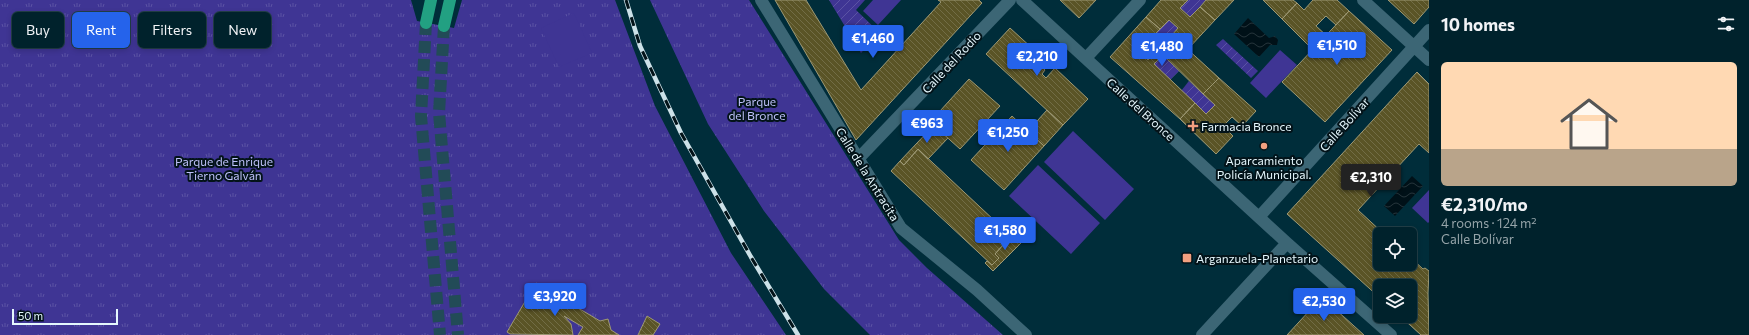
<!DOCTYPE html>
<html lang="en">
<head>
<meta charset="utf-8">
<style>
  :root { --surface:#00222c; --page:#0a2a34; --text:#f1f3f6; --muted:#95a4a9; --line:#223f48; --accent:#2563eb }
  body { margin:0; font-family:Commissioner,sans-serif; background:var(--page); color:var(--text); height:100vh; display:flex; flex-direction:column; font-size:15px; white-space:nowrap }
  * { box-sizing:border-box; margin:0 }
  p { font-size:13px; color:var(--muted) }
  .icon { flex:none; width:22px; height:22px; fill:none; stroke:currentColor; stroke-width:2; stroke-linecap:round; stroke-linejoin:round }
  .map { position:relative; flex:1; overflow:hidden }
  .details { display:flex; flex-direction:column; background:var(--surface); width:320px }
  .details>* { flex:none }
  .top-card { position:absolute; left:12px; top:12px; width:380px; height:36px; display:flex; gap:8px }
  .controls { position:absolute; left:1373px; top:227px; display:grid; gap:8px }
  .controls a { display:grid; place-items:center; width:44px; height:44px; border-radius:6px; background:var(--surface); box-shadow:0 2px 6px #0003,0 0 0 1px var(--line); font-size:20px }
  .scale { position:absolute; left:12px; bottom:10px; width:106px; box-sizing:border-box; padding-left:4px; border:2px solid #e5f7fd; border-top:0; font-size:11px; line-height:14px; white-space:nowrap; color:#e5f7fd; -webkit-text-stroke:3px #031319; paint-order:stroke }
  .price { position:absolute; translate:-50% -34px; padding:0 9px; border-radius:4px; background:var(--accent); color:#fff; font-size:13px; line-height:26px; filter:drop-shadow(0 1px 2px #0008) }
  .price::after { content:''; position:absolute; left:50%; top:24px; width:12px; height:9px; margin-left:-6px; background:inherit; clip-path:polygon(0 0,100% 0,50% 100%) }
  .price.current { background:#222; color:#fff }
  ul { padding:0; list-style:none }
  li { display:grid; align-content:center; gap:8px; height:212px; padding:0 12px }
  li+li { border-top:1px solid var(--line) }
  li span { display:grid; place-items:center; height:124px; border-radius:6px; color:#555 }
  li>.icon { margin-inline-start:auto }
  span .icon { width:72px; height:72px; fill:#fffc; stroke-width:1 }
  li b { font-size:17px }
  h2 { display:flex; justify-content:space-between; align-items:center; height:48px; padding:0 12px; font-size:17px }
  .tag { padding:0 14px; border-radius:6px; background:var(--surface); box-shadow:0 2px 6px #0003,0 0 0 1px var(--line); font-size:14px; line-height:36px }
  .tag.current { background:var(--accent); color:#fff }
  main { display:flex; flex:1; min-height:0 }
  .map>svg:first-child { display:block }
  .park { fill:url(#park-tufts) }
  .garden { fill:url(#garden-furrows) }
  .pitch { fill:#3f3594 }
  .water { fill:url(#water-waves) }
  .building { fill:url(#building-back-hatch); stroke:#9e9974; fill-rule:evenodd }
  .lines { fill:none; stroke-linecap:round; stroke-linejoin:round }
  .major-tunnel { stroke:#224b57; stroke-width:12; stroke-dasharray:12 6; stroke-linecap:butt }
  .minor { stroke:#3c6675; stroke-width:12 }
  .major { stroke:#22a082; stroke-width:12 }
  .rail-casing { stroke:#cce1e8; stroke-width:4.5 }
  .rail { stroke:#031319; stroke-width:3; stroke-dasharray:9; stroke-linecap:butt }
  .poi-dot { fill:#f2a080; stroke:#031319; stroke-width:1.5 }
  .labels { text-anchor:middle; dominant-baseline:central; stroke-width:4; stroke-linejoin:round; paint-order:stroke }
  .street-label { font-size:12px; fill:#e5f7fd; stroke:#031319 }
  .park-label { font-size:12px; fill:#bdc0f8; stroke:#031319 }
  .poi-label { font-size:12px; fill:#e5f7fd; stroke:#031319; text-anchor:start }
</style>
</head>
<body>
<main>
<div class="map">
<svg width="1429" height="335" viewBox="0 0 1429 335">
  <defs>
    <pattern id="park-tufts" width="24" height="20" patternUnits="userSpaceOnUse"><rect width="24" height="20" fill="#3f3594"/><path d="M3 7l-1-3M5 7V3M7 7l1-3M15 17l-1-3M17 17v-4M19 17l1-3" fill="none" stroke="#5b53a4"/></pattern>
    <pattern id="garden-furrows" width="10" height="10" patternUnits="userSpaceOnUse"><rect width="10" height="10" fill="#3f3594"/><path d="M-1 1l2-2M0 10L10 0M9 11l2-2" fill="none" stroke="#5b53a4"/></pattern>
    <pattern id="water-waves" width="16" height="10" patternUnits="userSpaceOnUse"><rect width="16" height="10" fill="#001118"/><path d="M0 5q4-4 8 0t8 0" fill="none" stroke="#25343a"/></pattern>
    <pattern id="building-back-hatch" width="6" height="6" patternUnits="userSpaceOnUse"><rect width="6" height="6" fill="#5a5426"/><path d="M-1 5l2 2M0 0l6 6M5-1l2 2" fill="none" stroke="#726d46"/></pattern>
  </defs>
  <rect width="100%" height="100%" fill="#002d3a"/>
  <!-- park -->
  <path class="park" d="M 0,0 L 411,0 L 417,21 L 454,28 L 462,0 L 615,0 L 655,106 L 731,253 L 786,335 L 0,335 Z
    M 650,0 L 749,0 L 899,240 L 927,268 L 1003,335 L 870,335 L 824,289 L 764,211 L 708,124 Z"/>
  <!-- garden -->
  <path class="garden" d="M 829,0 L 865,0 L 856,10 L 880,33 L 861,53 Z
    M 1188,0 L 1206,0 L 1190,17 L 1180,8 Z
    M 1169,20 L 1178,28 L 1161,46 L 1152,37 Z
    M 1223,39 L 1258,71 L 1251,78 L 1216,45 Z
    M 1163,55 L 1179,71 L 1170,80 L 1154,64 Z
    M 1189,81 L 1215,105 L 1206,114 L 1181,91 Z"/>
  <!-- pitch -->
  <path class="pitch" d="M 873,0 L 901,0 L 878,25 L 863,11 Z
    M 574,13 L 592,53 L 559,67 L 541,28 Z
    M 1280,50 L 1297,65 L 1266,98 L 1250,83 Z
    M 1073,131 L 1134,189 L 1105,220 L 1044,162 Z
    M 1038,165 L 1100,223 L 1071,254 L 1009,196 Z
    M 1429,190 L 1429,222 L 1428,223 L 1412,208 Z"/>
  <!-- water -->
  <path class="water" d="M 1248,18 L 1269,38 L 1275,36 L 1278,40 L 1277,45 L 1270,45 L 1259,57 L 1234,34 Z
    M 1412,176 L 1423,186 L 1395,216 L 1384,206 Z"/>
  <!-- building -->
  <path class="building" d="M 775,0 L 806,0 L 861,90 L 941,2 L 938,0 L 979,0 L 982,3 L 856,140 Z
    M 1060,0 L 1096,0 L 1079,18 Z
    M 1161,0 L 1188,0 L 1180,8 L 1190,17 L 1200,7 L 1215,20 L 1188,49 L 1172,35 L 1178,28 L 1169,20 L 1160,29 L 1146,17 Z
    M 1206,0 L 1234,0 L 1215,20 L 1200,7 Z
    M 1263,0 L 1293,0 L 1297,3 L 1282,19 Z
    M 1313,0 L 1337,0 L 1349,11 L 1336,25 L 1326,16 L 1316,26 L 1326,35 L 1313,50 L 1282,19 L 1297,3 L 1304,10 Z
    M 1388,0 L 1429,0 L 1429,7 L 1414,24 Z
    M 1349,11 L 1392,50 L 1325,122 L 1282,82 Z
    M 1146,17 L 1160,29 L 1152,37 L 1161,46 L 1172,35 L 1219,78 L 1203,94 L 1163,55 L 1154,64 L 1195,103 L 1180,119 L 1110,57 ZM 1148,42 L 1157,51 L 1148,60 L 1139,51 Z
    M 1010,28 L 1044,59 L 1042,62 L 1045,65 L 1043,68 L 1045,70 L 1042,74 L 1046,78 L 1055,68 L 1088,99 L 1063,125 L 986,54 Z
    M 1417,72 L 1429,84 L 1429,153 L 1419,144 L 1358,210 L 1384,234 L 1380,234 L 1380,264 L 1410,264 L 1410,257 L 1423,269 L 1425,268 L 1429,271 L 1428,293 L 1429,335 L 1421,335 L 1400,316 L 1410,316 L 1410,286 L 1380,286 L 1380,298 L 1287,214 Z
    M 1219,78 L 1256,111 L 1242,126 L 1232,117 L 1223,126 L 1233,136 L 1216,154 L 1180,119 L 1195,103 L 1206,114 L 1215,105 L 1203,94 Z
    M 969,79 L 1000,106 L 960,149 L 930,122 Z
    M 1047,110 L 1063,125 L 1044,146 L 1028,131 Z
    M 1012,116 L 1044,146 L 1004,190 L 971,160 Z
    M 934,125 L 948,138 L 928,159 L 918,149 L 904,165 L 900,161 Z
    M 918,149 L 1011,236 L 995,254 L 999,258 L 992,265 L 891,171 L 900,161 L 904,165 Z
    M 1014,233 L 1022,242 L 993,271 L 985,263 L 987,261 L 992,265 L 999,258 L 995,254 Z
    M 536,283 L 600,321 L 608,319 L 611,330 L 619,335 L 578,335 L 583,327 L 564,316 L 571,324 L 573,335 L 510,334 L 507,332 Z
    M 1322,297 L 1364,335 L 1287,335 Z
    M 647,316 L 660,324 L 653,335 L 638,335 Z"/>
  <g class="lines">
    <!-- major-tunnel -->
    <path class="major-tunnel" d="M 426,23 L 421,116 L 440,335
      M 444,26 L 439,113 L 458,335"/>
    <!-- minor -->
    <path class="minor" d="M 761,0 L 901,228 L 977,290 L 1026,335
      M 1022,0 L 1287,243 L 1391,335
      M 1363,0 L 1429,60
      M 1086,58 L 1140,0
      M 858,159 L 1010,0
      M 1259,217 L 1429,30
      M 1202,335 L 1287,243"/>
    <!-- major -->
    <path class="major" d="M 426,23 L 431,0
      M 444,26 L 450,0"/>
    <defs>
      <path id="rail" d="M 626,0 L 640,46 L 681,133 L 751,257 L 798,335"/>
    </defs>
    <!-- rail casing -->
    <use href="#rail" class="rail-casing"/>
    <!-- rail -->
    <use href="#rail" class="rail"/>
  </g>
  <!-- markers -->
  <g class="poi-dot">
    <path d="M1191 120h4v4h4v4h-4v4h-4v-4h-4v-4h4z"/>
    <circle cx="1264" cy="146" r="4"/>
    <rect x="1182" y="253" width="10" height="10" rx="2"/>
  </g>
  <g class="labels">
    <!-- street labels -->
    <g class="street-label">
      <text transform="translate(951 62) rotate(-47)">Calle del Rodio</text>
      <text transform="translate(1141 109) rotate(42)">Calle del Bronce</text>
      <text transform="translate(1344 124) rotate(-48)">Calle Bolívar</text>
      <text transform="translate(868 174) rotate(58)">Calle de la Antracita</text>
    </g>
    <!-- park labels -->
    <g class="park-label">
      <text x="757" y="101">Parque<tspan x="757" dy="14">del Bronce</tspan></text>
      <text x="224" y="161">Parque de Enrique<tspan x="224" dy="14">Tierno Galván</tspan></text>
    </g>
    <!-- poi labels -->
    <g class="poi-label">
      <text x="1201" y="126">Farmacia Bronce</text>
      <text x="1264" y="160" text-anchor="middle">Aparcamiento<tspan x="1264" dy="14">Policía Municipal.</tspan></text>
      <text x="1196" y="258">Arganzuela-Planetario</text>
    </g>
  </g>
</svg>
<div class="controls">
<a><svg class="icon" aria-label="locate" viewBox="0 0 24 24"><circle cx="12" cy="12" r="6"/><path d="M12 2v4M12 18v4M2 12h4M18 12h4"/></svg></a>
<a><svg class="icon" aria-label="layers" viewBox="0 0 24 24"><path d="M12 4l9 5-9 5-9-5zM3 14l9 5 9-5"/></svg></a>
</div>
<div class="scale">50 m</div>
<b class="price" style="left:873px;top:59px">€1,460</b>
<b class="price" style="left:1337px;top:66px">€1,510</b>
<b class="price" style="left:1162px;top:67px">€1,480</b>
<b class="price" style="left:1037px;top:77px">€2,210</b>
<b class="price" style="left:927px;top:144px">€963</b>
<b class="price" style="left:1008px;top:153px">€1,250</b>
<b class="price current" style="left:1371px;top:198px">€2,310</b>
<b class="price" style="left:1005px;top:251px">€1,580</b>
<b class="price" style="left:555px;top:317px">€3,920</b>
<b class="price" style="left:1324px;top:322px">€2,530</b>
<div class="top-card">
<a class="tag">Buy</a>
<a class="tag current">Rent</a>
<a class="tag">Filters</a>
<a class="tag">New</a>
</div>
</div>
<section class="details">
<h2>10 homes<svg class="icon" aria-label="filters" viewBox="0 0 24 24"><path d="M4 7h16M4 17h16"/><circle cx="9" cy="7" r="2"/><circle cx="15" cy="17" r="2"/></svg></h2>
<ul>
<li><span style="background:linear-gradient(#ffd9b3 70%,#b9a48a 0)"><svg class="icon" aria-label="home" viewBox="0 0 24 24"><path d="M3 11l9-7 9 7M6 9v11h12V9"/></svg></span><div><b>€2,310/mo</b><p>4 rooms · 124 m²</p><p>Calle Bolívar</p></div></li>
</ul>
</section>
</main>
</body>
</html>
